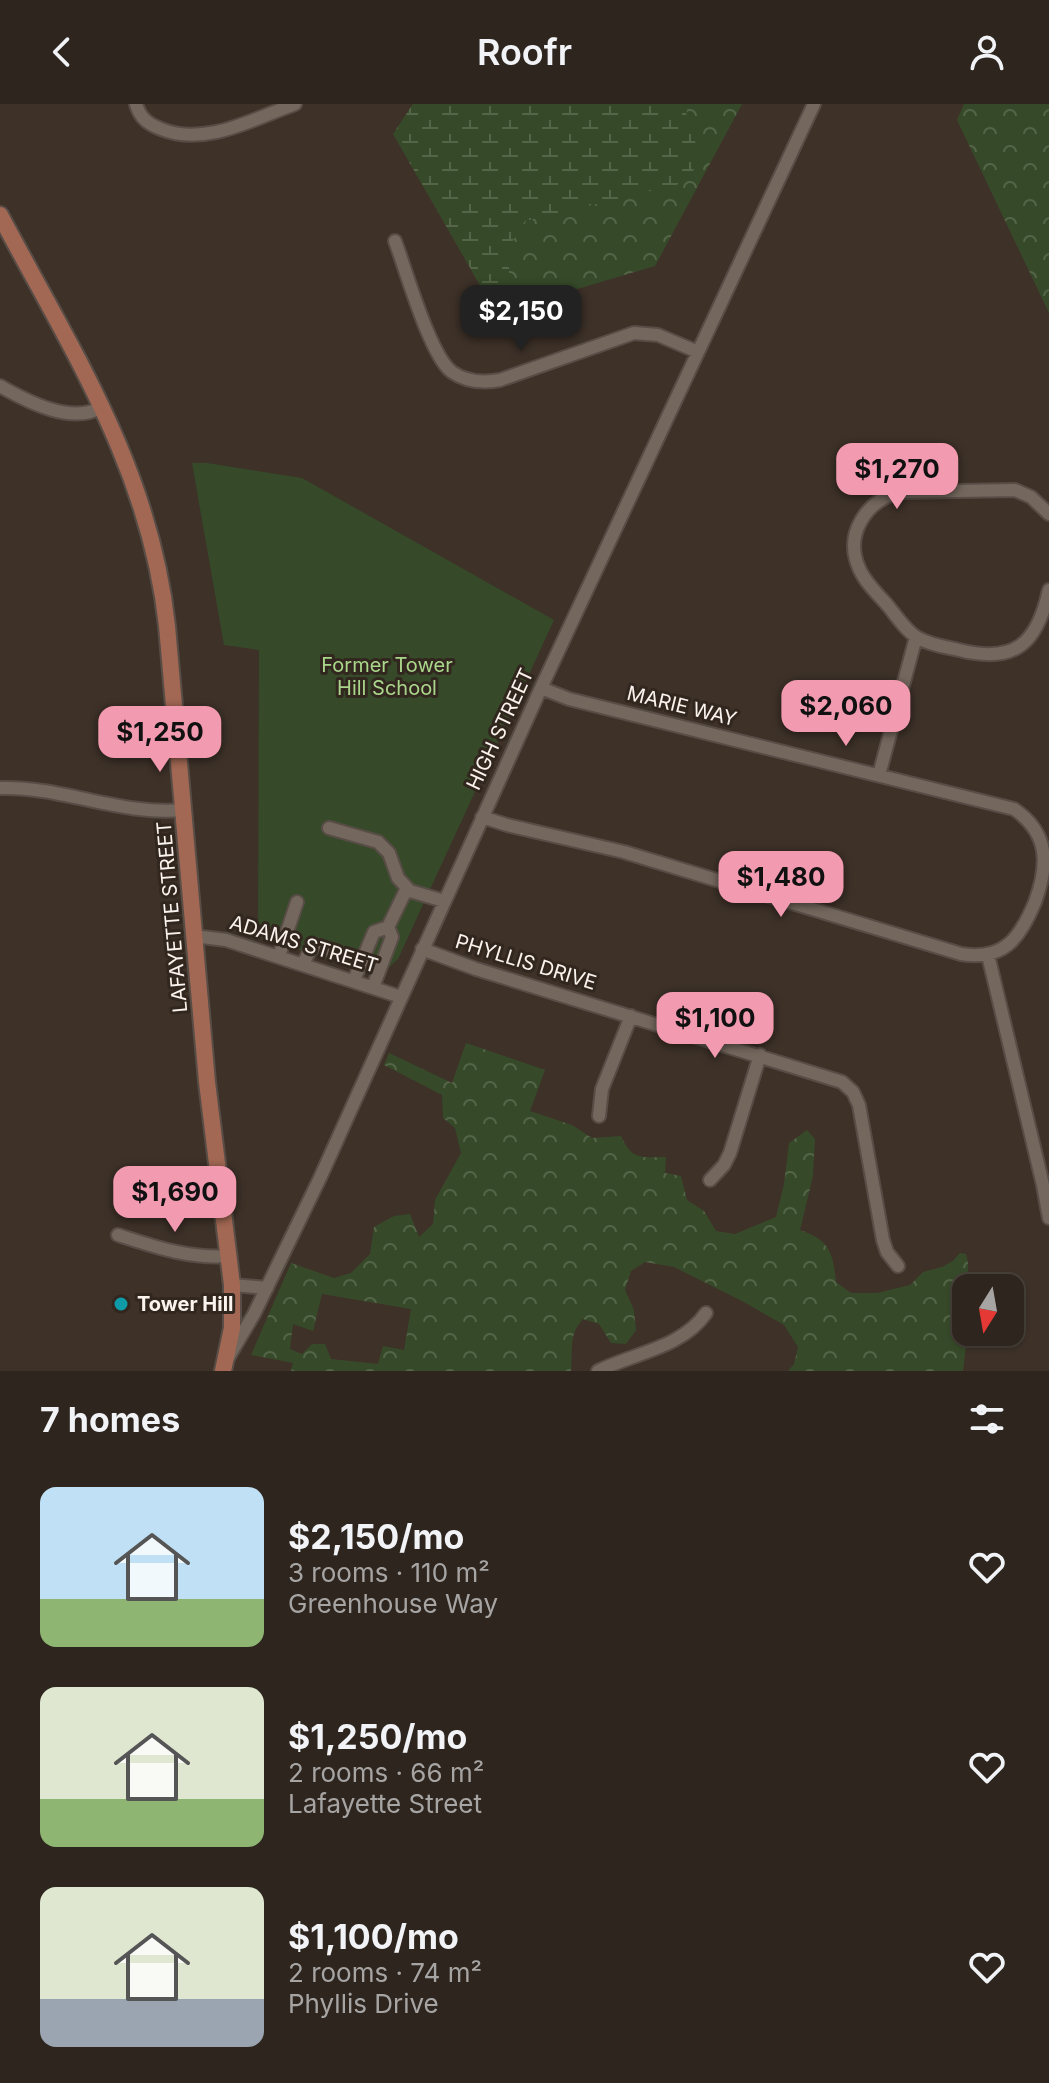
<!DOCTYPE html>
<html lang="en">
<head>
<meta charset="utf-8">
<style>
  :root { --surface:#2e251e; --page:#362d27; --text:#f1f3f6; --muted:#a7a5a4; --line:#49423c; --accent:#f29ab0 }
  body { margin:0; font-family:Inter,sans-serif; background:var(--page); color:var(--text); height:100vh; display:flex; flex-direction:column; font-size:30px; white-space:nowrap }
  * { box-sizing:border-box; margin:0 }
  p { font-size:26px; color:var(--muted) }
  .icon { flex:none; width:44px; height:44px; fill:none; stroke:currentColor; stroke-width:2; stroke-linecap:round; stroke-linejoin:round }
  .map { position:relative; height:1267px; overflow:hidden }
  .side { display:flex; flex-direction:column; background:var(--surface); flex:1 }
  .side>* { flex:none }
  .needle { width:52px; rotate:191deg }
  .buttons { position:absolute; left:952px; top:1170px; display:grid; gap:16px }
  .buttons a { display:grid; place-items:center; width:72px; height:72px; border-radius:16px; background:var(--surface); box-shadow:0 2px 6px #0004,0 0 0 2px var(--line); font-size:40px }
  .price { position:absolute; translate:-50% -68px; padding:0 18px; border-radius:16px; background:var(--accent); color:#111; font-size:26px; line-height:52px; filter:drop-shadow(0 2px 4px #0008) }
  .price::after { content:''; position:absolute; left:50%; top:48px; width:24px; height:18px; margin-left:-12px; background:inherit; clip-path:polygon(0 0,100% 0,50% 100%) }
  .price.selected { background:#222; color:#fff }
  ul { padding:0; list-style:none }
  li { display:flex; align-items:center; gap:24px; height:200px; padding:0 40px }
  li span { display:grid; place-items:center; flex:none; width:224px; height:160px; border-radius:16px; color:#555 }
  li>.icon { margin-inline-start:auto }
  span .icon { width:96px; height:96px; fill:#fffc; stroke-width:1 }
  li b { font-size:34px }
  h2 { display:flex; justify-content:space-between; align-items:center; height:96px; padding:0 40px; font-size:34px }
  header { display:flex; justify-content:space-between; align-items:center; height:104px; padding:0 40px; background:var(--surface); font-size:36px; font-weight:600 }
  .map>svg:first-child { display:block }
  .forest { fill:url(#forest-crowns); fill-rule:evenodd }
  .wetland { fill:url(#wetland-marsh) }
  .park { fill:#364a29 }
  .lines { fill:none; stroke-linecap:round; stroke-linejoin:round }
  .minor-casing { stroke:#584d46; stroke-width:16 }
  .major-casing { stroke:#584d46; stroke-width:20 }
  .minor { stroke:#74675d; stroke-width:12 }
  .major { stroke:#a26853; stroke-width:16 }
  .culture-dot { fill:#0f9aa8; stroke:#32271f; stroke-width:3 }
  .labels { text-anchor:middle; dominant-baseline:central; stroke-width:6; stroke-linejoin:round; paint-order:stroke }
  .park-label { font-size:20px; fill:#a9d68b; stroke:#32271f }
  .street-label { font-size:20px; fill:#fbf3ee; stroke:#32271f }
  .poi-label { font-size:20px; font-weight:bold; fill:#fbf3ee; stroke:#32271f; text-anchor:start }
</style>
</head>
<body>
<header><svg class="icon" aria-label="back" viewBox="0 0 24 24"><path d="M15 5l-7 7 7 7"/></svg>Roofr<svg class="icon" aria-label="person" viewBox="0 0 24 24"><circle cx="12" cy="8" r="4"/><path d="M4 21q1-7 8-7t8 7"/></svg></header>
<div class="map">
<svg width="1049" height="1267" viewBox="0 0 1049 1267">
  <defs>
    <pattern id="forest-crowns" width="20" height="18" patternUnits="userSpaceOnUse" patternTransform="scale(2)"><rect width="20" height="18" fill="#364a29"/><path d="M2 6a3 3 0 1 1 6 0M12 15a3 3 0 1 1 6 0" fill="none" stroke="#546548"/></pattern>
    <pattern id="wetland-marsh" width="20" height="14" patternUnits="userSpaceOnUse" patternTransform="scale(2)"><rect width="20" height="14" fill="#364a29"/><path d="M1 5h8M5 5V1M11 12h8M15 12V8" fill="none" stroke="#546548"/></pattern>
  </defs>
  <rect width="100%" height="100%" fill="#3d3128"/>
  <!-- forest -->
  <path class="forest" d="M 413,0 L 742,0 L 655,162 L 496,209 L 394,30 Z
    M 964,0 L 1049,0 L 1049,209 L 957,16 Z
    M 466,939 L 545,966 L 530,1007 L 572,1021 L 592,1034 L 621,1032 C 632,1057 642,1053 666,1053 L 665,1069 L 681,1072 L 687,1096 L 704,1107 L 716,1127 L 735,1130 L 776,1113 L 784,1080 L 789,1039 L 807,1026 L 815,1035 L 813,1072 L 800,1126 C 830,1136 833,1149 836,1178 L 851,1189 L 877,1189 L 910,1181 L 923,1168 L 942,1163 L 953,1157 L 960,1149 L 966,1150 L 968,1159 L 967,1233 L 963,1267 L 788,1267 L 794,1260 L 798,1243 L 784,1221 L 742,1197 L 674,1163 L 645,1158 L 631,1167 L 625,1186 L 634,1206 L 636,1226 L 626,1240 L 611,1239 L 599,1220 L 583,1215 C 568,1231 573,1247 571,1267 L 291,1267 L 293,1259 L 251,1251 L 291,1159 L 334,1174 L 351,1169 L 370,1150 L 374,1123 L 394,1112 L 410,1110 L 419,1133 L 433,1120 L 435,1096 L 461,1049 L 455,1024 L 443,1014 L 442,991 L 384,961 L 389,949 L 452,979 ZM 322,1190 L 411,1205 L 404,1246 L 383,1242 L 378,1260 L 331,1255 L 325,1240 L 312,1240 L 302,1250 L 290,1245 L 293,1220 L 313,1227 Z"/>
  <!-- wetland -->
  <path class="wetland" d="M 413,0 L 688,0 L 686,12 L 702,57 L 680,80 L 525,117 L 509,143 L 509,206 L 496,209 L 393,30 Z"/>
  <!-- park -->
  <path class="park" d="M 192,359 L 207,359 L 302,374 L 554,516 L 398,855 L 385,867 L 371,868 L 258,833 L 259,546 L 224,541 Z"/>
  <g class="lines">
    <defs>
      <path id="minor" d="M 136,0 C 140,14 148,20 161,25 C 205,43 253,15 295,0
        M 395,137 C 406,166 430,252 452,268 C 466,278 483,279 500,276 L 634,229 L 658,231 L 698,248
        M 0,282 C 28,298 72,321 102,303
        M 1049,410 L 1031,393 L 1015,386 L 898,388 C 866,398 844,430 859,464 C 865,479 879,491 889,503 C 897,513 907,528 918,534 C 930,541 946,543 959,546 C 1015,560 1037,540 1049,486
        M 879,671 L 916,533
        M 0,684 C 61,682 122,712 183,706
        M 482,713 L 507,721 L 624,748 L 961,850 C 1004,857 1020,834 1035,798 C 1049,760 1049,729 1014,705 L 569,595 L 541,584
        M 329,724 L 378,738 L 389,749 L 398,774 L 410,787 L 444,797
        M 194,832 L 226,836 L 401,893
        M 422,845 L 476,865 L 842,978 L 853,988 L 859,1001 L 883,1136 L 887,1148 L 898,1162
        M 988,851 L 1043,1081 L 1049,1114
        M 279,852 L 297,798
        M 303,860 L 313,840 L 362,857
        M 354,876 L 374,828 L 388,823
        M 373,883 L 392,833 L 388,823 L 407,784
        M 599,1012 L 602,985 L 631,912
        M 710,1076 L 724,1061 L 730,1049 L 760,951
        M 118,1131 C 155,1143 190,1155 229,1152
        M 232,1181 L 267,1184
        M 228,1254 L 254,1210 L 320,1074 L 541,584 L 814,0
        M 598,1267 C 634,1249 682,1244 706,1209"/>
      <path id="major" d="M 0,111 C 72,247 150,365 167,522 L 207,978 L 232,1181 L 232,1224 L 223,1267"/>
    </defs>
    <!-- minor casing -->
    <use href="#minor" class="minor-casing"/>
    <!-- major casing -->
    <use href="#major" class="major-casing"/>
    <!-- minor -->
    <use href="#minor" class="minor"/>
    <!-- major -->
    <use href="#major" class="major"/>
  </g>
  <!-- markers -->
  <circle class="culture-dot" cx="121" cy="1200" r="8"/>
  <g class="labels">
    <!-- park labels -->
    <g class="park-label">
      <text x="387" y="561">Former Tower<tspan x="387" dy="23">Hill School</tspan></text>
    </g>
    <!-- street labels -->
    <g class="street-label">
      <text transform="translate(682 602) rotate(14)">MARIE WAY</text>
      <text transform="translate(500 625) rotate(-65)">HIGH STREET</text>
      <text transform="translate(172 813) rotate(-95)">LAFAYETTE STREET</text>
      <text transform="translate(304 840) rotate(17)">ADAMS STREET</text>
      <text transform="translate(526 858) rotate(17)">PHYLLIS DRIVE</text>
    </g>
    <!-- poi labels -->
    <g class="poi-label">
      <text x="137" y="1200">Tower Hill</text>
    </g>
  </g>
</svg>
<div class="buttons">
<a><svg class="needle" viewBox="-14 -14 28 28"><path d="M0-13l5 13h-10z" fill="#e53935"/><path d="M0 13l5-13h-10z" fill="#a7a5a4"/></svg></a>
</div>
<b class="price selected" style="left:521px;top:249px">$2,150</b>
<b class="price" style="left:897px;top:407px">$1,270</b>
<b class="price" style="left:846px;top:644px">$2,060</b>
<b class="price" style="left:160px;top:670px">$1,250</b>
<b class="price" style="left:781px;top:815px">$1,480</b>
<b class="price" style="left:715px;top:956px">$1,100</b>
<b class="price" style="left:175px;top:1130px">$1,690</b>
</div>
<section class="side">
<h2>7 homes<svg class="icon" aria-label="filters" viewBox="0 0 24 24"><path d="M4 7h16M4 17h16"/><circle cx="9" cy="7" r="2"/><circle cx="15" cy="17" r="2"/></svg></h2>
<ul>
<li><span style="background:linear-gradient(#bfe0f5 70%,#8fb573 0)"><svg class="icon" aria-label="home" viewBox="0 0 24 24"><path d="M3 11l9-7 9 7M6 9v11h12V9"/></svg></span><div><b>$2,150/mo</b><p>3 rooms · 110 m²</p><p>Greenhouse Way</p></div><svg class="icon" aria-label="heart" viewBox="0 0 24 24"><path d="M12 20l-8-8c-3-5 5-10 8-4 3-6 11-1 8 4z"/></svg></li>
<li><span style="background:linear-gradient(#dfe7d0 70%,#8fb573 0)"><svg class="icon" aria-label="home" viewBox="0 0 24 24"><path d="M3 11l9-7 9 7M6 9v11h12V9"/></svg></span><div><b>$1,250/mo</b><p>2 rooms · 66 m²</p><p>Lafayette Street</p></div><svg class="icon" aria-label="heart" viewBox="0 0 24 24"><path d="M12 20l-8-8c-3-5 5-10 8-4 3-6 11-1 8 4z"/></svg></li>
<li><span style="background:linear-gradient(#dfe7d0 70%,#9aa5b1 0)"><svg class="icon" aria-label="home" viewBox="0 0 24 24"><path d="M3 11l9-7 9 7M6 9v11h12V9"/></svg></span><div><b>$1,100/mo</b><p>2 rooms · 74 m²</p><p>Phyllis Drive</p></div><svg class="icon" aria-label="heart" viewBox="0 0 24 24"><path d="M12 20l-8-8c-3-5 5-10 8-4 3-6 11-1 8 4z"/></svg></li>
</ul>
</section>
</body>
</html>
